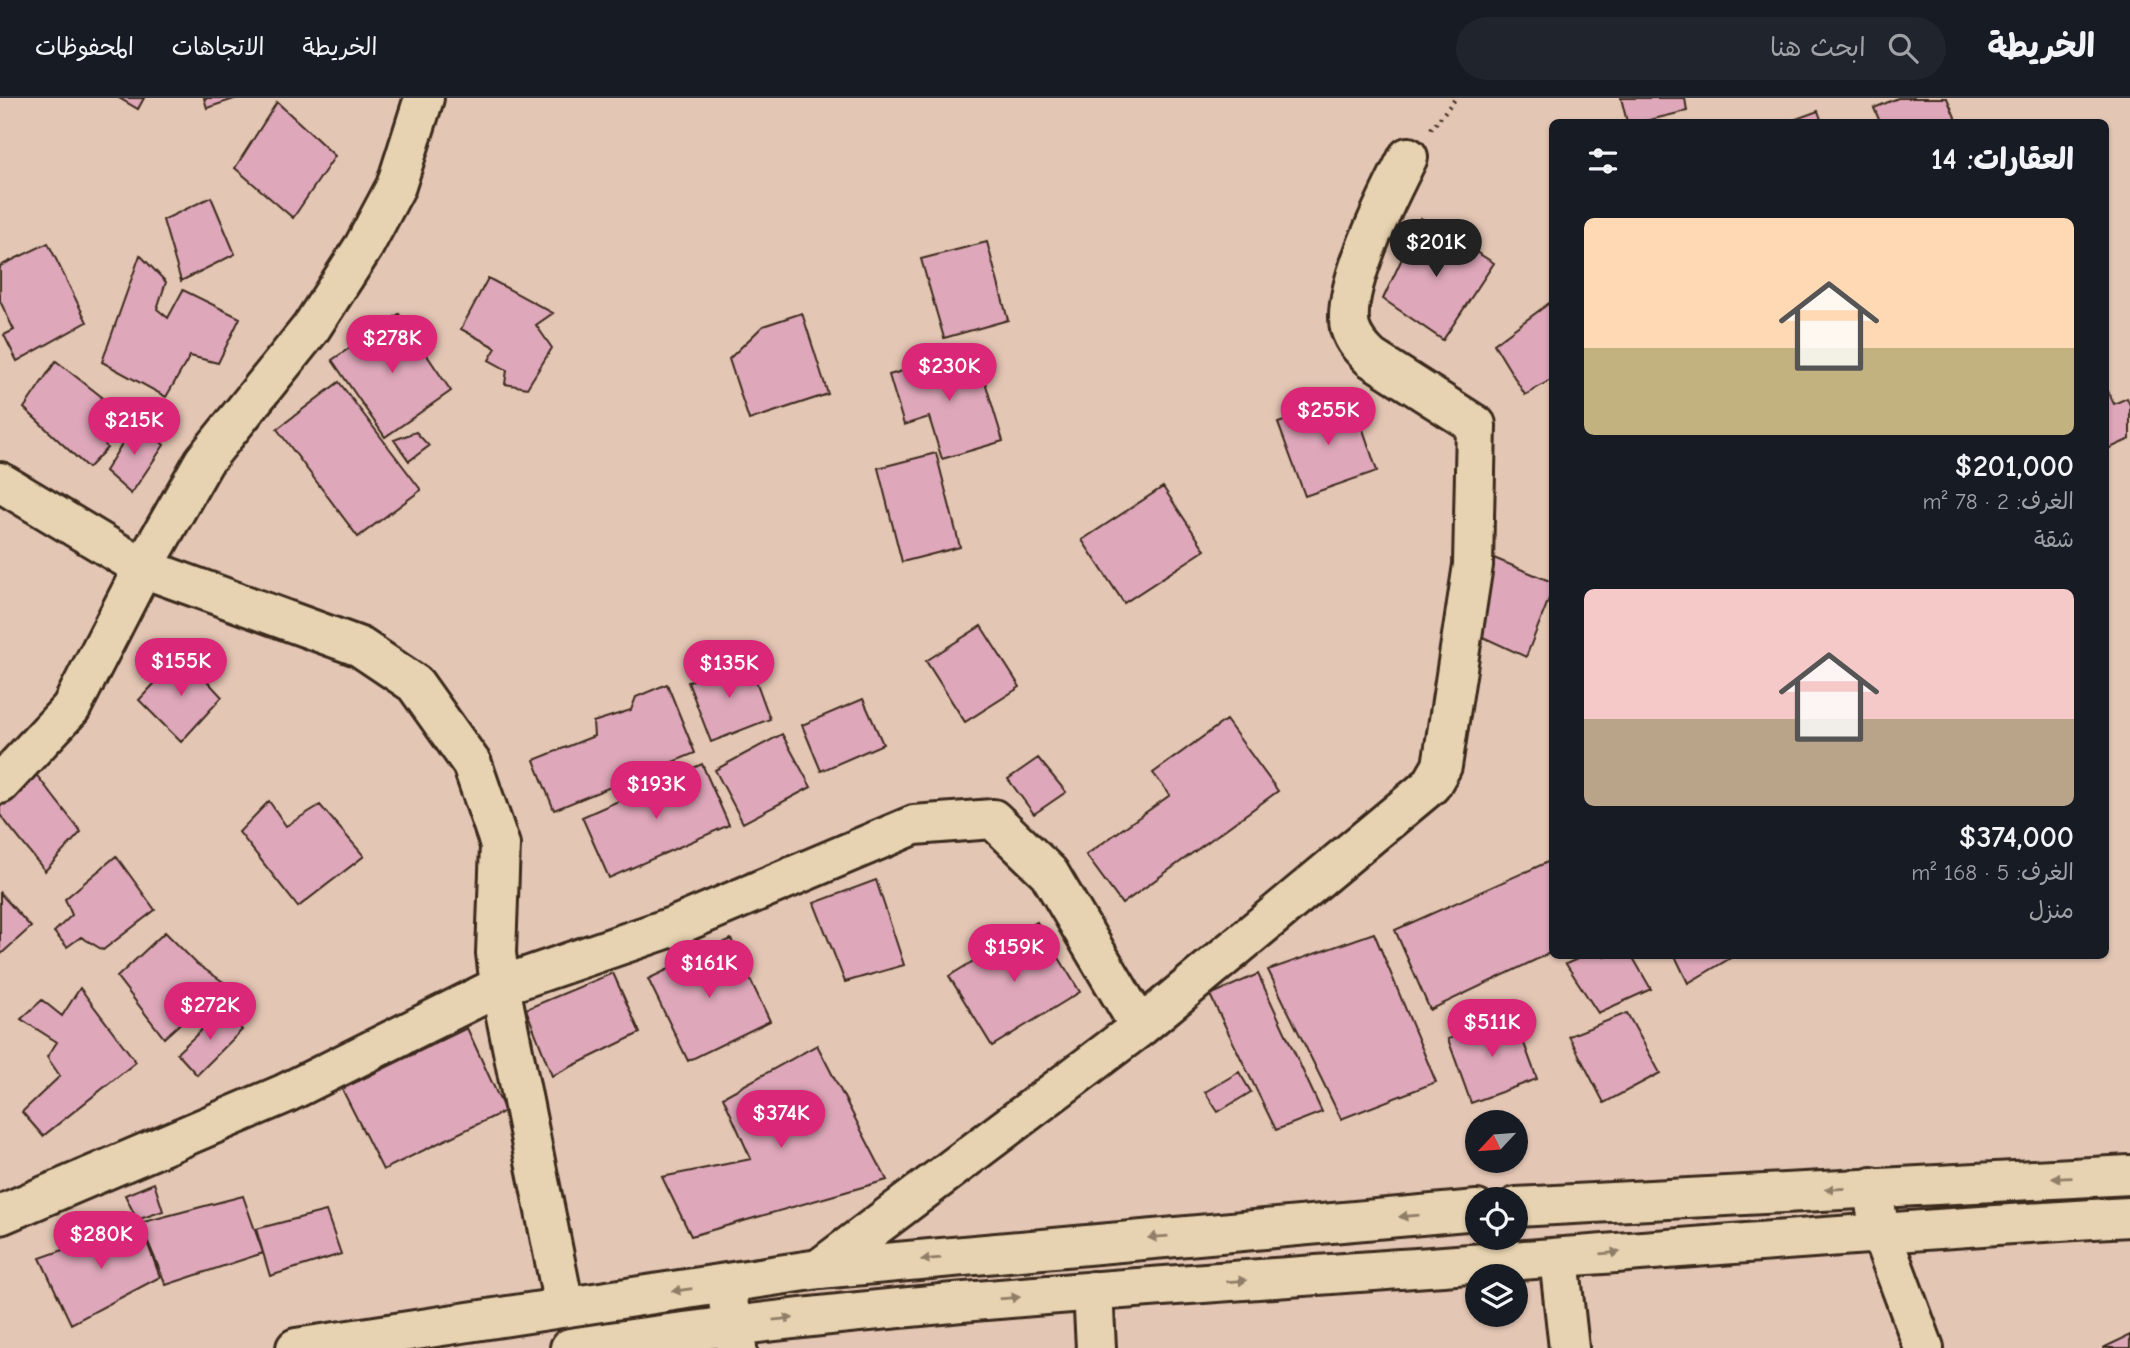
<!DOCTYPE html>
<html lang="ar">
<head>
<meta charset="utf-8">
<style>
  :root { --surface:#171b24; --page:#20242c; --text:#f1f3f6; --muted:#9ea1a6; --line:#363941; --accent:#db2777 }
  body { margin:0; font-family:"Comic Neue","Playpen Sans Arabic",sans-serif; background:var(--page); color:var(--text); direction:rtl; height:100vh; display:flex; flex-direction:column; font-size:26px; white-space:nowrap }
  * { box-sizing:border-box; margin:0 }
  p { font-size:23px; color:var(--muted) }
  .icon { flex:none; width:38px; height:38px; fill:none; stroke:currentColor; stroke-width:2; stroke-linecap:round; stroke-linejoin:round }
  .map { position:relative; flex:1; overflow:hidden; direction:ltr }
  .details { position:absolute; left:1549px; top:21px; width:560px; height:840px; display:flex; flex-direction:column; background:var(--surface); border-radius:10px; box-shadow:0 2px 5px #0004; direction:rtl }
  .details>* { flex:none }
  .needle { width:46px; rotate:244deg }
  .fabs { position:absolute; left:1465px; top:1012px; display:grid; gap:14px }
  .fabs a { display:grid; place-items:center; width:63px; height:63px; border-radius:50%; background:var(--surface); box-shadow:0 2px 5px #0004; font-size:35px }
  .price { position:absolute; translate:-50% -60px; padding:0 16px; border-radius:24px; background:var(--accent); color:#fff; font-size:23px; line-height:46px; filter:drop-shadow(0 2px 4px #0008) }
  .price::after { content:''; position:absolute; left:50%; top:42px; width:21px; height:16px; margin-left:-10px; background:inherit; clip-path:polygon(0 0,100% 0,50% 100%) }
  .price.current { background:#222; color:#fff }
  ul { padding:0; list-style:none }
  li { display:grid; align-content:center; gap:14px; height:371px; padding:0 35px }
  li span { display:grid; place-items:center; height:217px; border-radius:10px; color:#555 }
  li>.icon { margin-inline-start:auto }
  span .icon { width:126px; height:126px; fill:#fffc; stroke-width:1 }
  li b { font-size:30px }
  h2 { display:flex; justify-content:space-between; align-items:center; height:84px; padding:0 35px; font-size:30px }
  header { display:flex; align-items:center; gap:42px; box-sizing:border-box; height:98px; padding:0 35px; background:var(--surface); border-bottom:2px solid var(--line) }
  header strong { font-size:33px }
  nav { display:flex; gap:38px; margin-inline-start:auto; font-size:24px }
  .search { width:490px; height:63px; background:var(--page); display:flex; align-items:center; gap:18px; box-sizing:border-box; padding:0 24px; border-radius:38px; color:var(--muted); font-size:26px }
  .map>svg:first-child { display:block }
  .building { fill:#dea7ba; stroke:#3b2a1e; stroke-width:2 }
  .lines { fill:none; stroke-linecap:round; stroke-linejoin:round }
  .street-casing { stroke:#3b2a1e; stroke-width:44 }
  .secondary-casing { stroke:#3b2a1e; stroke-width:44 }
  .path { stroke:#3b2a1e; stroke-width:4.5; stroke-dasharray:2 5; stroke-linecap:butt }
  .street { stroke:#e7d3b1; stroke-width:38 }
  .secondary { stroke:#e7d3b1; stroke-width:38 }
  .oneway { fill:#917e68 }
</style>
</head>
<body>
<header>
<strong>الخريطة</strong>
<div class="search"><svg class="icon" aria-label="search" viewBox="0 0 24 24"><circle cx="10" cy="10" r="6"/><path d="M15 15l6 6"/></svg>ابحث هنا</div>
<nav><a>الخريطة</a><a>الاتجاهات</a><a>المحفوظات</a></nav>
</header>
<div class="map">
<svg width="2130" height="1250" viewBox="0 0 2130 1250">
  <rect width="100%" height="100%" fill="#e4c6b4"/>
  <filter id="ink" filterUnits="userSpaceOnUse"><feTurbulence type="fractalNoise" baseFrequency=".0143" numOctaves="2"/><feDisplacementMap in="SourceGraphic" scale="14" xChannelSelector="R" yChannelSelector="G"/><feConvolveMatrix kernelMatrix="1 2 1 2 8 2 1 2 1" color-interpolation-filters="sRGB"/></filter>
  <g filter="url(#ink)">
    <!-- building -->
    <path class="building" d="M 119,0 L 144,0 L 138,11 Z
      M 204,0 L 237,0 L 207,10 Z
      M 1621,0 L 1685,0 L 1687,13 L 1641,24 L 1627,24 Z
      M 1898,0 L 1947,0 L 1957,24 L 1880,24 L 1874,10 Z
      M 277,4 L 335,58 L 293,120 L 235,70 Z
      M 1818,13 L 1822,24 L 1788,24 Z
      M 211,99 L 235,156 L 181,183 L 163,122 Z
      M 1421,120 L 1494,165 L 1443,242 L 1383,201 Z
      M 987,144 L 1008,222 L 944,240 L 921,161 Z
      M 48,145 L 87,224 L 17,263 L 4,237 L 14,232 L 0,203 L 0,168 Z
      M 140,157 L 166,184 L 157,211 L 168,220 L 183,192 L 240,220 L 218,265 L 190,258 L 166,299 L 102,264 Z
      M 488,180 L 553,215 L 536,227 L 552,250 L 527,290 L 505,286 L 507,272 L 489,262 L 496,250 L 461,231 Z
      M 1552,203 L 1552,281 L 1525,297 L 1494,246 Z
      M 802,215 L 828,296 L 749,322 L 729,261 L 763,228 Z
      M 399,216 L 451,293 L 385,339 L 332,262 Z
      M 975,251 L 1003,343 L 942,361 L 929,319 L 904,327 L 889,277 Z
      M 56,263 L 102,299 L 95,309 L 108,320 L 97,331 L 107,350 L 88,370 L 24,310 Z
      M 339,284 L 421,392 L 358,439 L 277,331 Z
      M 2105,287 L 2114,306 L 2127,300 L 2130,307 L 2130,341 L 2108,351 L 2105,345 Z
      M 1352,299 L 1377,373 L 1305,398 L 1278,325 Z
      M 137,322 L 164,347 L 131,396 L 105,373 Z
      M 416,334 L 429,348 L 409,363 L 394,342 Z
      M 936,355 L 960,449 L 902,464 L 878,370 Z
      M 1163,389 L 1205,452 L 1124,505 L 1082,442 Z
      M 1489,458 L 1552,484 L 1552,493 L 1526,559 L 1472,534 Z
      M 981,528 L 1020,589 L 965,624 L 926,563 Z
      M 182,556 L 222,599 L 181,644 L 139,602 Z
      M 748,561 L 770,621 L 711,644 L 688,584 Z
      M 667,586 L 695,655 L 554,712 L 534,662 L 594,638 L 593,624 L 631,612 L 636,599 Z
      M 863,601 L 883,646 L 821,673 L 802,627 Z
      M 1226,622 L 1278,693 L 1122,806 L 1086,757 L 1170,697 L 1153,675 Z
      M 782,636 L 811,689 L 743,725 L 715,672 Z
      M 1038,660 L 1066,694 L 1034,716 L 1008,681 Z
      M 702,666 L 729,727 L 609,780 L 582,719 Z
      M 35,675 L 81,734 L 45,773 L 0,717 L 0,705 Z
      M 269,703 L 286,728 L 320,707 L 364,758 L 298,809 L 239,734 Z
      M 116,758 L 155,812 L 103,852 L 81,839 L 67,849 L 54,834 L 72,817 L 65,801 Z
      M 1552,762 L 1552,854 L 1430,912 L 1395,832 Z
      M 876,782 L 904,867 L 845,884 L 814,805 Z
      M 0,795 L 31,829 L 0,857 Z
      M 1037,824 L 1080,894 L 992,948 L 949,878 Z
      M 165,834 L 197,866 L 225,885 L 164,940 L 117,879 Z
      M 1374,835 L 1436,984 L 1341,1021 L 1268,872 Z
      M 731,841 L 770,923 L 688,963 L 648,881 Z
      M 1584,858 L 1632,858 L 1651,891 L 1598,915 L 1566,866 Z
      M 1675,858 L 1734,858 L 1688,885 Z
      M 613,875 L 640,935 L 552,978 L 526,911 Z
      M 1258,876 L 1322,1014 L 1276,1032 L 1210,897 Z
      M 80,890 L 136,964 L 43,1038 L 22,1014 L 60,978 L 47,959 L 57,944 L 21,921 L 42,902 L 62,918 Z
      M 224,911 L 242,932 L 197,977 L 177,955 Z
      M 1627,915 L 1660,975 L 1604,1005 L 1569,938 Z
      M 1514,918 L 1537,981 L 1471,1005 L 1448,941 Z
      M 467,930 L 505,1013 L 383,1072 L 342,991 Z
      M 817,947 L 887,1082 L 691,1138 L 662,1079 L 751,1061 L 723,999 Z
      M 1239,974 L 1251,994 L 1218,1014 L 1205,994 Z
      M 154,1085 L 163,1113 L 137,1122 L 125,1097 Z
      M 243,1098 L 263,1155 L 166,1187 L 140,1125 Z
      M 326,1113 L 341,1156 L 270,1178 L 256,1131 Z
      M 140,1125 L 160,1179 L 71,1226 L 40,1160 Z
      M 2130,1237 L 2130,1250 L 2103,1250 Z"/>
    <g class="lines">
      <defs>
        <path id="street" d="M 0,384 L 143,470 L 360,549 L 415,586 L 472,666 L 500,747 L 496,855 L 500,888 L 564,1208
          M 1872,1089 L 1880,1133 L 1924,1250
          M 0,1117 L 284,996 L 500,888 L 675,828 L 914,727 L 993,721 L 1049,775 L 1140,929
          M 1559,1160 L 1569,1250
          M 819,1171 L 1140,929 L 1431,687 L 1442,668 L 1473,467 L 1476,327 L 1371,260 C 1362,251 1354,243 1350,230 C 1341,189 1389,97 1408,59
          M 725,1187 L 737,1250
          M 1093,1193 L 1096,1250"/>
        <path id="secondary" d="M 0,686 L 71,610 L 143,470 L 204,363 L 311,230 L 364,148 L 396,88 L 424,0
          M 1516,1109 L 2130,1077
          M 296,1250 L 819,1171 L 1477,1112
          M 570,1250 C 845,1208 1123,1191 1400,1171 C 1644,1154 1886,1132 2130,1119"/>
      </defs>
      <!-- street casing -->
      <use href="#street" class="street-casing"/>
      <!-- secondary casing -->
      <use href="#secondary" class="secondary-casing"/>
      <!-- path -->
      <path class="path" d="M 1431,31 L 1456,0"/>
      <!-- street -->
      <use href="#street" class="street"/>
      <!-- secondary -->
      <use href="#secondary" class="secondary"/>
    </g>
    <!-- one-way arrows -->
    <defs><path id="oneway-solid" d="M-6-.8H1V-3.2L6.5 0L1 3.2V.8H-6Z" transform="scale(1.75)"/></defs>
    <g class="oneway">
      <use href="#oneway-solid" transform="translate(2062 1080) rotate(178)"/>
      <use href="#oneway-solid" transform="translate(1835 1091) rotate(177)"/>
      <use href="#oneway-solid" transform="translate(1409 1118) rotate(175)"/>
      <use href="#oneway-solid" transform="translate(1158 1139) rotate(175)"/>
      <use href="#oneway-solid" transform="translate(1610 1155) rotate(-5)"/>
      <use href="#oneway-solid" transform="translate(931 1161) rotate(175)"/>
      <use href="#oneway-solid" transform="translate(1237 1183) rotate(-4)"/>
      <use href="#oneway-solid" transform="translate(682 1192) rotate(172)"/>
      <use href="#oneway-solid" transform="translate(1010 1200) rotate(-5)"/>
      <use href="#oneway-solid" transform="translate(783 1221) rotate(-6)"/>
    </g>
  </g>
</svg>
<div class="fabs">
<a><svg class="needle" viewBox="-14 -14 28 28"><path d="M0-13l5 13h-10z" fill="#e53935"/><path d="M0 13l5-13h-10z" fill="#9ea1a6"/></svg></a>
<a><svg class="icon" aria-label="locate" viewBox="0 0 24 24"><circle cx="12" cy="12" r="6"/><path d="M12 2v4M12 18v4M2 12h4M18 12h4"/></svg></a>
<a><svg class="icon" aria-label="layers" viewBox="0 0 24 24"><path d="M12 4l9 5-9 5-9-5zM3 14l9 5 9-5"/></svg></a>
</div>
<b class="price current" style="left:1436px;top:181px">$201K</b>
<b class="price" style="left:392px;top:277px">$278K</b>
<b class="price" style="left:949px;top:305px">$230K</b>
<b class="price" style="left:1328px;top:349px">$255K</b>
<b class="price" style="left:134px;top:359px">$215K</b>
<b class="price" style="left:181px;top:600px">$155K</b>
<b class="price" style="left:729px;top:602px">$135K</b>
<b class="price" style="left:656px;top:723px">$193K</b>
<b class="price" style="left:1014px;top:886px">$159K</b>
<b class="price" style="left:709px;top:902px">$161K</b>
<b class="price" style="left:210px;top:944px">$272K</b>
<b class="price" style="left:1492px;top:961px">$511K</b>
<b class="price" style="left:781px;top:1052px">$374K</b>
<b class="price" style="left:101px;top:1173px">$280K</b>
<section class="details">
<h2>العقارات: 14<svg class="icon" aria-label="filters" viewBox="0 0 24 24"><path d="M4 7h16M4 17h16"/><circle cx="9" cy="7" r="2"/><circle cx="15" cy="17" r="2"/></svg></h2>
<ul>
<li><span style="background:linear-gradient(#ffd9b3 60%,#c2b280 0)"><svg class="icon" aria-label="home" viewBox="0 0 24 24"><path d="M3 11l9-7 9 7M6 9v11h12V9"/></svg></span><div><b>$201,000</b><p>الغرف: 2 · 78 m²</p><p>شقة</p></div></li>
<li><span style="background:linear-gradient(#f6c9c9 60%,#b9a48a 0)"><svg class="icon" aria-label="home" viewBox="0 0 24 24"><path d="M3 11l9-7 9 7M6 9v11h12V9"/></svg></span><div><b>$374,000</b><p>الغرف: 5 · 168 m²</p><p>منزل</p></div></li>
</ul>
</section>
</div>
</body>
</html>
